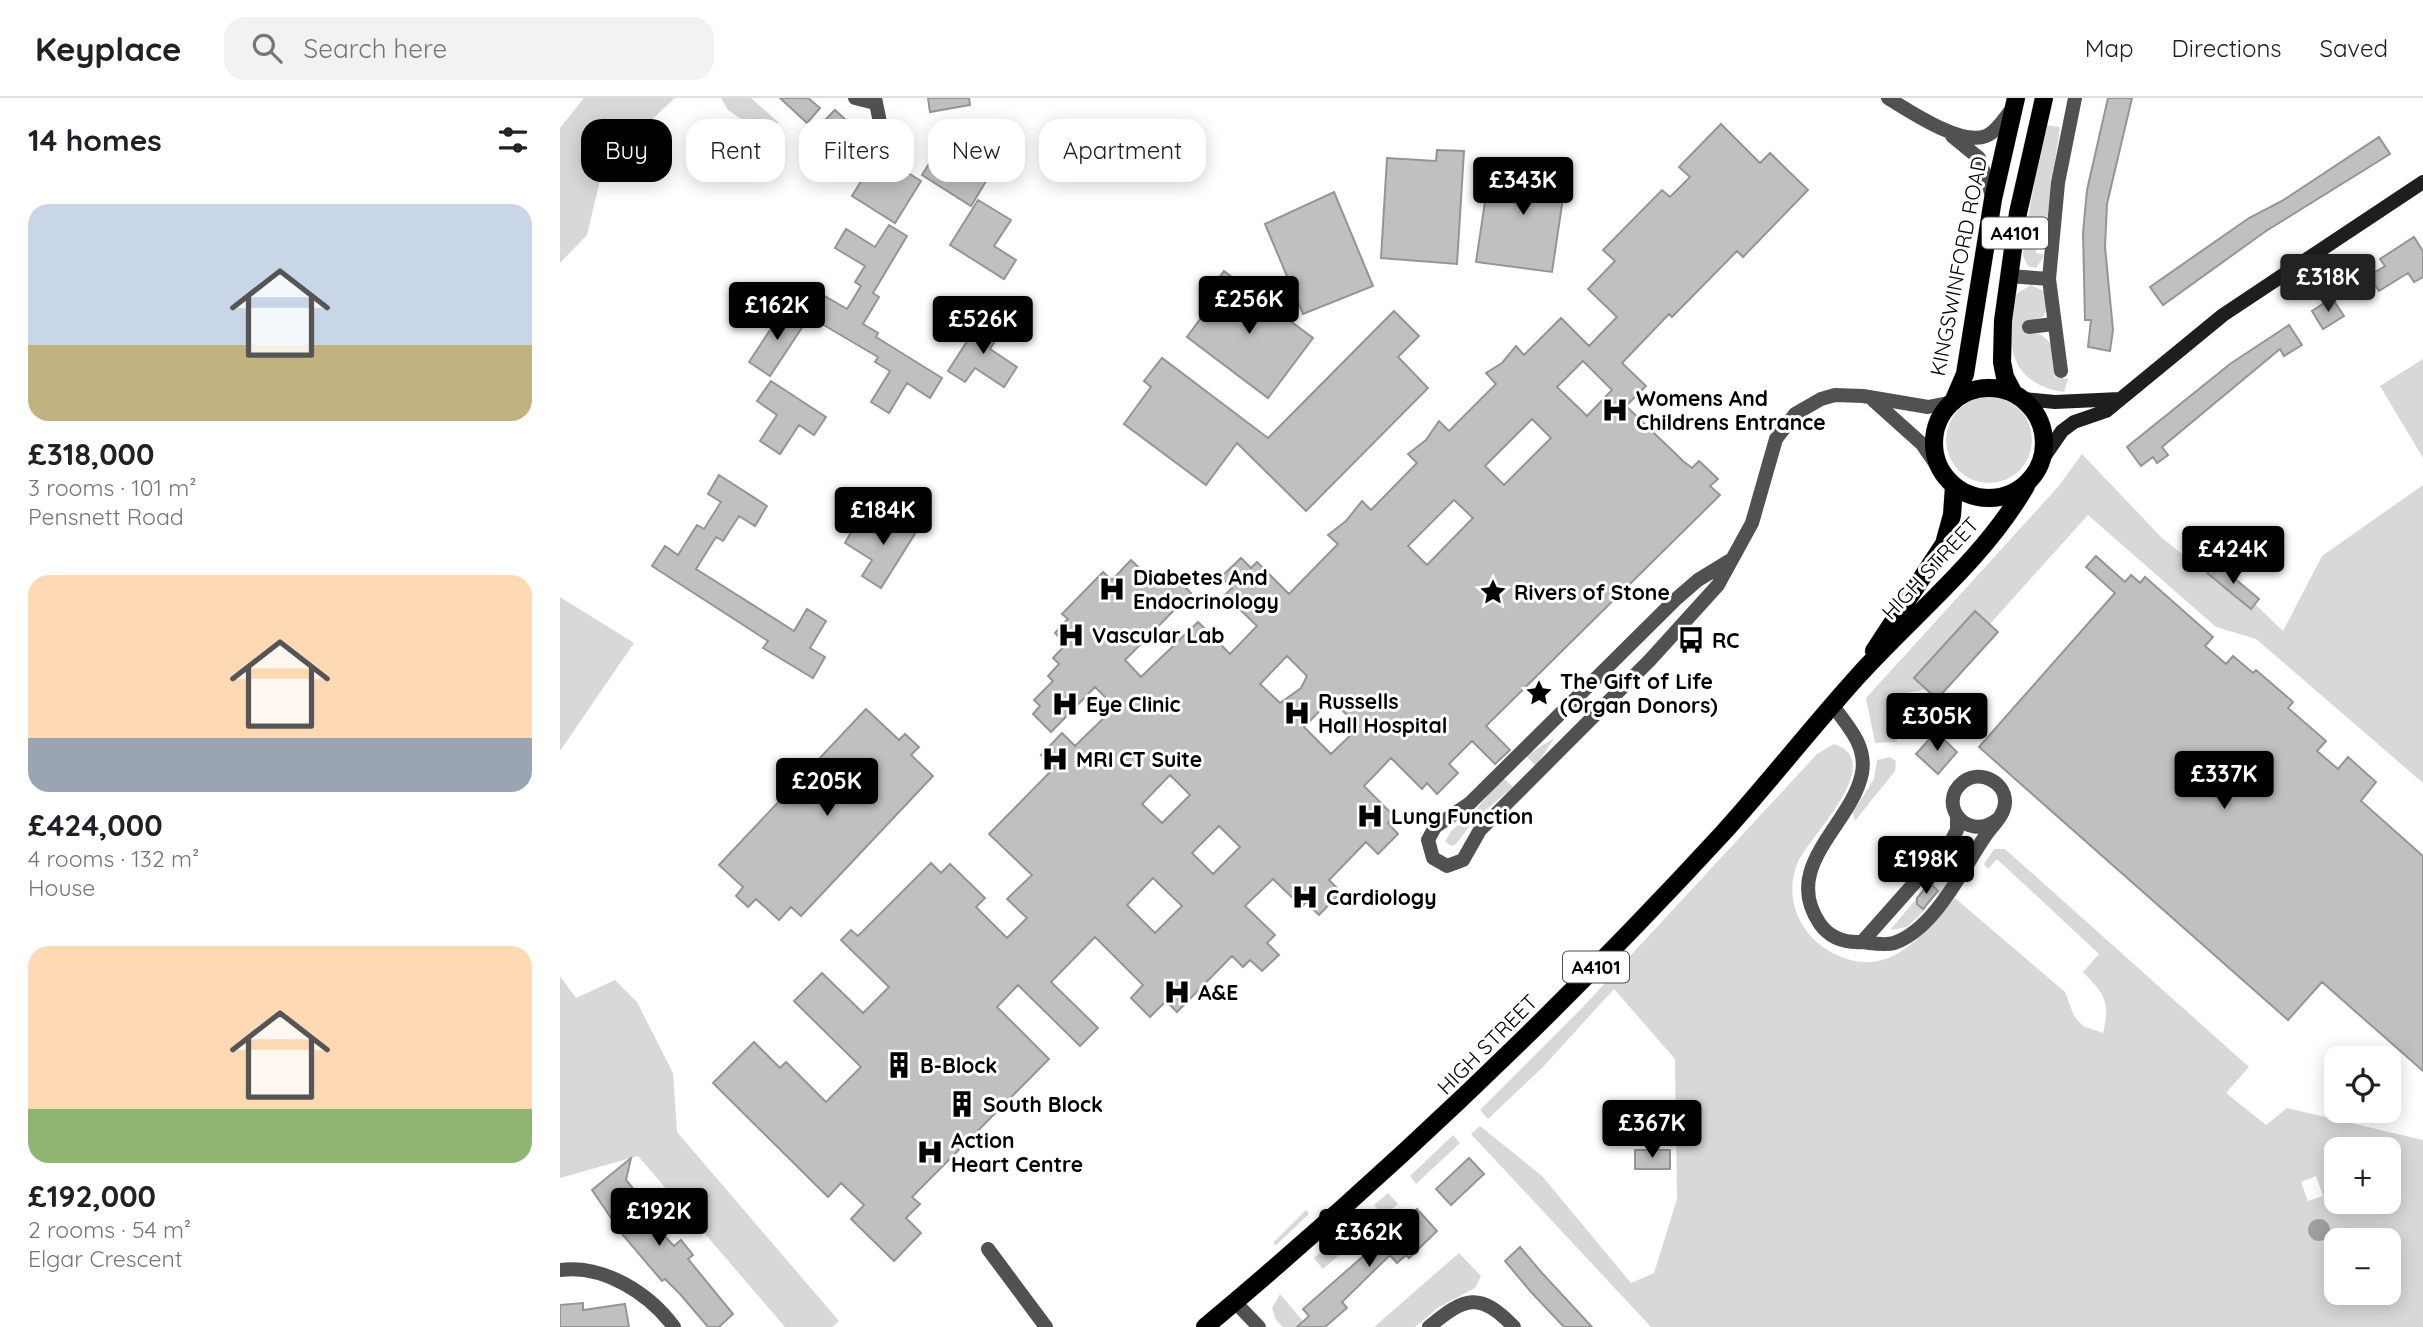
<!DOCTYPE html>
<html lang="en">
<head>
<meta charset="utf-8">
<style>
  :root { --surface:#fff; --page:#f2f2f2; --text:#202124; --muted:#757577; --line:#e0e0e0; --accent:#000 }
  body { margin:0; font-family:Quicksand,sans-serif; background:var(--page); color:var(--text); height:100vh; display:flex; flex-direction:column; font-size:26px; white-space:nowrap }
  * { box-sizing:border-box; margin:0 }
  p { font-size:23px; color:var(--muted) }
  .icon { flex:none; width:38px; height:38px; fill:none; stroke:currentColor; stroke-width:2; stroke-linecap:round; stroke-linejoin:round }
  .map { position:relative; flex:1; overflow:hidden }
  .sheet { display:flex; flex-direction:column; background:var(--surface); width:560px }
  .sheet>* { flex:none }
  .guide { position:absolute; left:21px; top:21px; width:665px; height:63px; display:flex; gap:14px }
  .buttons { position:absolute; left:1764px; top:948px; display:grid; gap:14px }
  .buttons a { display:grid; place-items:center; width:77px; height:77px; border-radius:14px; background:var(--surface); box-shadow:0 4px 18px #0003; font-size:35px }
  .price { position:absolute; translate:-50% -60px; padding:0 16px; border-radius:7px; background:var(--accent); color:#fff; font-size:23px; line-height:46px; filter:drop-shadow(0 2px 4px #0008) }
  .price::after { content:''; position:absolute; left:50%; top:42px; width:21px; height:16px; margin-left:-10px; background:inherit; clip-path:polygon(0 0,100% 0,50% 100%) }
  .price.active { background:#222; color:#fff }
  ul { padding:0; list-style:none }
  li { display:grid; align-content:center; gap:14px; height:371px; padding:0 28px }
  li span { display:grid; place-items:center; height:217px; border-radius:21px; color:#555 }
  li>.icon { margin-inline-start:auto }
  span .icon { width:126px; height:126px; fill:#fffc; stroke-width:1 }
  li b { font-size:30px }
  h2 { display:flex; justify-content:space-between; align-items:center; height:84px; padding:0 28px; font-size:30px }
  .chip { padding:0 24px; border-radius:21px; background:var(--surface); box-shadow:0 4px 18px #0003; font-size:24px; line-height:63px }
  .chip.active { background:var(--accent); color:#fff }
  header { display:flex; align-items:center; gap:42px; box-sizing:border-box; height:98px; padding:0 35px; background:var(--surface); border-bottom:2px solid var(--line) }
  header strong { font-size:33px }
  nav { display:flex; gap:38px; margin-inline-start:auto; font-size:24px }
  .search { width:490px; height:63px; background:var(--page); display:flex; align-items:center; gap:18px; box-sizing:border-box; padding:0 24px; border-radius:21px; color:var(--muted); font-size:26px }
  main { display:flex; flex:1; min-height:0 }
  .map>svg:first-child { display:block }
  .green { fill:#d8d8d8; fill-rule:evenodd }
  .water { fill:#9f9f9f }
  .building { fill:#c0c0c0; stroke:#959595; stroke-width:2; fill-rule:evenodd }
  .lines { fill:none; stroke-linecap:round; stroke-linejoin:round }
  .primary-casing { stroke:#dbdbdb; stroke-width:19 }
  .street { stroke:#515151; stroke-width:14 }
  .secondary { stroke:#1e1e1e; stroke-width:14 }
  .primary { stroke:#000; stroke-width:18 }
  .labels { text-anchor:middle; dominant-baseline:central; stroke-width:6; stroke-linejoin:round; paint-order:stroke }
  .shield { fill:#fff; stroke:#4c4c4c; stroke-width:2 }
  .shield-label { font-size:19px; font-weight:bold; fill:#000 }
  .street-label { font-size:21px; fill:#000; stroke:#fff }
  .poi-label { font-size:21px; font-weight:bold; fill:#000; stroke:#fff; text-anchor:start }
</style>
</head>
<body>
<header>
<strong>Keyplace</strong>
<div class="search"><svg class="icon" aria-label="search" viewBox="0 0 24 24"><circle cx="10" cy="10" r="6"/><path d="M15 15l6 6"/></svg>Search here</div>
<nav><a>Map</a><a>Directions</a><a>Saved</a></nav>
</header>
<main>
<section class="sheet">
<h2>14 homes<svg class="icon" aria-label="filters" viewBox="0 0 24 24"><path d="M4 7h16M4 17h16"/><circle cx="9" cy="7" r="2"/><circle cx="15" cy="17" r="2"/></svg></h2>
<ul>
<li><span style="background:linear-gradient(#c9d6e8 65%,#c2b280 0)"><svg class="icon" aria-label="home" viewBox="0 0 24 24"><path d="M3 11l9-7 9 7M6 9v11h12V9"/></svg></span><div><b>£318,000</b><p>3 rooms · 101 m²</p><p>Pensnett Road</p></div></li>
<li><span style="background:linear-gradient(#ffd9b3 75%,#9aa5b1 0)"><svg class="icon" aria-label="home" viewBox="0 0 24 24"><path d="M3 11l9-7 9 7M6 9v11h12V9"/></svg></span><div><b>£424,000</b><p>4 rooms · 132 m²</p><p>House</p></div></li>
<li><span style="background:linear-gradient(#ffd9b3 75%,#8fb573 0)"><svg class="icon" aria-label="home" viewBox="0 0 24 24"><path d="M3 11l9-7 9 7M6 9v11h12V9"/></svg></span><div><b>£192,000</b><p>2 rooms · 54 m²</p><p>Elgar Crescent</p></div></li>
</ul>
</section>
<div class="map">
<svg width="1863" height="1229" viewBox="0 0 1863 1229">
  <rect width="100%" height="100%" fill="#fff"/>
  <!-- green -->
  <path class="green" d="M 24,0 L 115,0 L 72,40 L 42,74 L 27,137 L 0,165 L 0,30 Z
    M 161,0 L 191,0 L 219,25 L 195,31 L 168,12 Z
    M 1485,27 L 1500,29 L 1486,128 L 1467,125 Z
    M 1465,136 L 1477,137 L 1476,155 L 1485,157 L 1476,170 L 1468,168 L 1463,158 Z
    M 1471,187 L 1484,193 L 1488,209 L 1483,219 L 1465,223 L 1466,236 L 1480,236 L 1492,246 L 1495,279 L 1508,281 L 1504,294 C 1448,285 1445,244 1456,196 Z
    M 1863,261 L 1863,360 L 1820,288 Z
    M1386 342a43 43 0 1 1 86 0a43 43 0 1 1-86 0Z
    M 1522,356 L 1601,439 L 1690,511 L 1695,506 L 1723,533 L 1762,458 L 1863,387 L 1863,685 L 1696,541 L 1656,529 L 1528,417 L 1430,526 L 1414,513 L 1354,580 L 1367,591 L 1330,598 L 1337,644 L 1315,645 L 1306,600 L 1498,389 Z
    M 0,499 L 74,545 L 0,653 Z
    M 994,640 L 976,668 L 966,658 Z
    M 1274,646 C 1328,663 1250,738 1238,764 C 1229,784 1231,808 1242,826 C 1250,840 1263,851 1277,857 C 1331,882 1363,836 1395,800 L 1505,894 L 1514,918 L 1523,928 L 1543,935 C 1551,903 1544,896 1523,874 L 1539,856 L 1437,761 L 1428,771 L 1424,766 L 1434,751 L 1445,751 L 1689,969 L 1666,995 L 1706,1027 L 1727,1010 L 1863,1042 L 1863,1229 L 1091,1229 L 911,1036 L 920,1028 L 982,1078 L 1071,1185 L 1094,1175 L 1117,1101 L 1115,961 L 1054,891 L 982,970 L 928,1021 L 920,1012 L 1022,910 L 1257,656 ZM 1776,1052 L 1829,1052 L 1829,1104 L 1776,1104 ZM 1756,1078 L 1763,1098 L 1748,1103 L 1741,1084 ZM 1776,1143 L 1829,1143 L 1829,1195 L 1776,1195 Z
    M 1330,659 L 1336,663 L 1335,673 L 1295,723 L 1293,714 L 1314,681 L 1317,662 Z
    M 943,680 L 953,689 L 915,721 L 896,746 L 892,748 L 885,744 L 891,733 L 914,714 Z
    M 1400,750 L 1401,766 L 1378,797 L 1378,791 L 1367,788 Z
    M 1357,800 L 1357,806 L 1363,811 L 1368,809 L 1347,829 L 1330,832 Z
    M 0,878 L 16,900 L 55,882 L 77,904 L 113,975 L 117,1034 L 279,1223 L 272,1229 L 225,1229 L 78,1058 L 0,1080 Z
    M 893,1037 L 900,1045 L 856,1086 L 850,1078 Z
    M 828,1095 L 838,1106 L 824,1118 L 814,1107 Z
    M 746,1112 L 749,1116 L 715,1148 L 714,1144 Z
    M 800,1119 L 810,1130 L 792,1146 L 783,1135 Z
    M 771,1145 L 780,1156 L 763,1171 L 754,1160 Z
    M 899,1155 L 921,1178 L 915,1190 L 879,1209 L 855,1229 L 814,1229 Z
    M 720,1196 L 748,1229 L 723,1229 L 716,1222 L 712,1210 Z"/>
  <!-- water -->
  <path class="water" d="M1748 1132a11 11 0 1 1 22 0a11 11 0 1 1-22 0Z"/>
  <!-- building -->
  <path class="building" d="M 220,0 L 248,0 L 260,10 L 247,25 Z
    M 368,0 L 409,0 L 410,7 L 370,14 Z
    M 1548,0 L 1572,0 L 1547,106 L 1545,149 L 1553,232 L 1550,253 L 1528,249 L 1531,222 L 1525,222 L 1523,135 L 1527,92 Z
    M 275,12 L 300,35 L 288,49 L 262,25 Z
    M 1161,26 L 1200,65 L 1210,55 L 1248,92 L 1183,159 L 1177,153 L 1112,219 L 1109,216 L 1062,265 L 1086,288 L 1066,308 L 1123,363 L 1132,370 L 1139,363 L 1158,381 L 1150,388 L 1160,397 L 926,628 L 950,652 L 935,666 L 912,643 L 889,666 L 898,675 L 877,696 L 867,685 L 862,691 L 831,660 L 804,688 L 834,718 L 828,725 L 838,736 L 818,756 L 806,744 L 769,782 L 781,794 L 759,817 L 746,804 L 742,809 L 713,781 L 685,808 L 715,837 L 707,845 L 719,857 L 702,873 L 690,862 L 683,869 L 672,858 L 617,914 L 606,903 L 590,919 L 571,900 L 583,887 L 535,839 L 491,884 L 538,930 L 520,948 L 458,887 L 437,909 L 489,961 L 352,1099 L 360,1106 L 346,1120 L 361,1135 L 334,1163 L 291,1121 L 304,1107 L 281,1085 L 268,1099 L 153,985 L 194,944 L 220,970 L 226,964 L 266,1004 L 301,969 L 234,903 L 262,875 L 303,915 L 329,889 L 281,842 L 291,832 L 298,838 L 371,765 L 381,775 L 390,766 L 425,800 L 416,809 L 447,840 L 467,820 L 447,801 L 472,777 L 429,736 L 494,670 L 481,657 L 502,635 L 515,648 L 555,609 L 535,589 L 491,634 L 473,616 L 480,608 L 474,602 L 493,583 L 488,578 L 499,566 L 493,560 L 506,546 L 495,535 L 508,521 L 502,516 L 543,474 L 552,482 L 571,462 L 594,485 L 600,479 L 605,483 L 612,476 L 631,495 L 565,562 L 581,579 L 638,524 L 670,556 L 697,528 L 665,497 L 672,490 L 661,479 L 681,460 L 691,470 L 697,464 L 729,496 L 778,446 L 768,437 L 786,423 L 802,403 L 811,412 L 857,365 L 848,356 L 866,342 L 879,323 L 889,333 L 936,286 L 926,275 L 942,265 L 956,248 L 964,257 L 1001,220 L 1029,248 L 1057,219 L 1028,191 L 1055,163 L 1043,152 L 1102,92 L 1110,99 L 1130,79 L 1119,69 ZM 1023,263 L 1052,292 L 1027,318 L 997,289 ZM 972,321 L 991,340 L 944,387 L 925,368 ZM 894,402 L 913,420 L 867,467 L 848,448 ZM 727,558 L 747,578 L 741,590 L 720,605 L 700,586 ZM 771,601 L 799,629 L 771,656 L 744,629 ZM 610,677 L 630,697 L 602,725 L 582,706 ZM 659,728 L 680,749 L 653,776 L 632,755 ZM 593,780 L 622,808 L 595,835 L 567,807 Z
    M 1819,39 L 1830,56 L 1706,133 L 1603,207 L 1590,189 L 1689,120 L 1722,103 Z
    M 385,40 L 434,70 L 411,108 L 362,77 Z
    M 877,52 L 904,53 L 897,166 L 821,160 L 827,60 L 876,63 Z
    M 318,56 L 361,83 L 335,125 L 292,98 Z
    M 977,61 L 1008,66 L 992,174 L 916,164 L 930,70 L 975,76 Z
    M 774,94 L 813,188 L 743,216 L 705,126 Z
    M 418,102 L 451,122 L 434,148 L 456,162 L 444,181 L 390,147 Z
    M 329,127 L 347,138 L 313,195 L 319,199 L 303,226 L 318,235 L 316,239 L 382,280 L 370,300 L 347,285 L 329,315 L 311,304 L 330,273 L 315,264 L 318,259 L 250,219 L 263,197 L 287,211 L 301,188 L 295,184 L 305,168 L 275,150 L 286,131 L 315,149 Z
    M 1854,139 L 1863,153 L 1863,179 L 1854,184 L 1848,175 L 1819,193 L 1809,178 L 1825,168 L 1820,161 Z
    M 664,173 L 753,240 L 708,300 L 627,239 L 654,202 L 647,197 Z
    M 1772,200 L 1784,218 L 1763,231 L 1752,213 Z
    M 224,211 L 245,225 L 210,278 L 189,264 Z
    M 834,213 L 859,238 L 838,259 L 868,290 L 746,413 L 677,345 L 646,387 L 564,326 L 591,289 L 584,283 L 602,260 L 708,340 Z
    M 422,220 L 442,232 L 430,251 L 457,269 L 444,289 L 415,270 L 405,284 L 388,273 Z
    M 1729,227 L 1742,247 L 1724,258 L 1720,251 L 1602,349 L 1608,357 L 1597,365 L 1593,359 L 1581,368 L 1567,349 L 1670,266 Z
    M 211,283 L 266,319 L 254,337 L 239,327 L 220,356 L 200,343 L 217,317 L 197,303 Z
    M 159,377 L 207,408 L 195,428 L 179,418 L 163,443 L 156,439 L 136,471 L 234,533 L 247,511 L 266,523 L 250,550 L 265,559 L 253,580 L 203,550 L 208,543 L 92,468 L 105,448 L 118,457 L 137,427 L 144,431 L 161,404 L 148,396 Z
    M 342,415 L 361,426 L 321,490 L 302,478 L 312,462 L 285,445 L 297,424 L 325,441 Z
    M 1536,458 L 1565,484 L 1571,477 L 1580,485 L 1585,479 L 1653,539 L 1645,548 L 1666,566 L 1673,558 L 1693,575 L 1696,572 L 1733,604 L 1728,610 L 1766,643 L 1757,653 L 1778,671 L 1788,659 L 1816,684 L 1801,703 L 1863,758 L 1863,973 L 1762,884 L 1728,922 L 1419,649 L 1555,495 L 1526,469 Z
    M 1656,465 L 1699,501 L 1691,511 L 1647,475 Z
    M 1415,513 L 1438,534 L 1377,601 L 1354,580 Z
    M 306,611 L 339,642 L 345,636 L 359,649 L 351,657 L 373,678 L 241,818 L 231,809 L 219,822 L 196,801 L 188,809 L 176,798 L 183,789 L 159,767 Z
    M 1376,634 L 1397,654 L 1378,676 L 1356,656 Z
    M 1367,788 L 1373,788 L 1378,793 L 1363,811 L 1357,806 L 1357,800 Z
    M 1075,1052 L 1110,1052 L 1110,1071 L 1075,1071 Z
    M 71,1060 L 66,1082 L 86,1106 L 79,1111 L 114,1148 L 121,1142 L 133,1157 L 128,1161 L 173,1216 L 159,1229 L 148,1229 L 120,1196 L 105,1181 L 102,1183 L 62,1136 L 32,1092 Z
    M 909,1060 L 924,1076 L 891,1107 L 876,1091 Z
    M 857,1111 L 877,1133 L 849,1160 L 846,1157 L 837,1165 L 830,1157 L 782,1204 L 787,1210 L 765,1229 L 737,1229 L 749,1218 L 743,1211 Z
    M 960,1149 L 982,1175 L 1032,1229 L 1004,1229 L 971,1194 L 945,1163 Z
    M 23,1205 L 23,1212 L 65,1206 L 69,1229 L 0,1229 L 0,1207 Z"/>
  <g class="lines">
    <defs>
      <path id="primary" d="M1374 345a55 55 0 1 1 110 0a55 55 0 1 1-110 0Z
        M 1454,296 L 1445,279 L 1442,264 L 1443,223 L 1458,115 L 1484,0
        M 1393,304 L 1405,276 L 1433,101 L 1456,0
        M 1314,553 L 1384,446 L 1392,417 L 1394,388
        M 645,1229 C 829,1075 1001,911 1163,735 C 1209,684 1252,629 1298,578 C 1355,515 1423,462 1466,388"/>
    </defs>
    <!-- primary casing -->
    <use href="#primary" class="primary-casing"/>
    <!-- street -->
    <path class="street" d="M 295,0 L 315,5
      M 315,0 L 323,39
      M 1328,0 C 1349,13 1401,48 1426,38 C 1437,34 1445,19 1453,10
      M 1392,38 L 1419,60 L 1433,101
      M 1449,178 L 1489,181
      M 1469,229 L 1493,226
      M 1501,273 L 1489,181 L 1498,85 L 1515,0
      M 1313,302 L 1362,346 L 1384,378
      M 1169,463 L 1138,482 L 1116,501 L 910,705 L 875,729 L 868,742 L 873,760 L 887,768 L 903,762 L 920,732 L 1090,562 L 1158,487 L 1192,425 L 1216,341 L 1235,316 L 1261,301 L 1275,297 L 1303,298 L 1368,309 L 1393,304
      M 1273,608 C 1288,628 1307,648 1302,675 C 1292,727 1220,768 1260,826 C 1270,840 1285,845 1302,844
      M 1397,718 L 1397,732 L 1390,745 L 1302,844 C 1311,845 1325,848 1334,845 C 1375,831 1403,770 1426,737 C 1433,727 1444,718 1445,705 C 1446,684 1420,671 1403,684 C 1376,705 1407,746 1438,721
      M 428,1151 L 486,1229
      M 0,1172 C 43,1166 89,1195 114,1229
      M 675,1204 L 699,1229
      M 869,1229 C 905,1199 919,1193 954,1229"/>
    <!-- secondary -->
    <path class="secondary" d="M 1464,301 L 1495,304 L 1560,301
      M 1484,359 L 1502,333 L 1514,324 L 1546,313 L 1663,217 L 1863,84"/>
    <!-- primary -->
    <use href="#primary" class="primary"/>
  </g>
  <!-- icons -->
  <defs>
    <symbol id="hospital-bare" viewBox="-9 -9 18 18"><path d="M-5-5h3v3.5h4V-5h3V5h-3V1.5h-4V5h-3Z" fill="#000" stroke="#fff" stroke-width="2.5" paint-order="stroke"/></symbol>
    <symbol id="sight-bare" viewBox="-9 -9 18 18"><path d="M0-6L1.8-2.2L6-1.7L2.9 1.2L3.7 5.4L0 3.3L-3.7 5.4L-2.9 1.2L-6-1.7L-1.8-2.2Z" fill="#000" stroke="#fff" stroke-width="2.5" paint-order="stroke"/></symbol>
    <symbol id="bus-bare" viewBox="-9 -9 18 18"><path d="M-5-6H5V4H4V6H2V4H-2V6H-4V4H-5ZM-3.5-4V0h7V-4ZM-3.5 1.2v1.5H-2V1.2ZM2 1.2v1.5H3.5V1.2Z" fill="#000" stroke="#fff" stroke-width="2.5" paint-order="stroke"/></symbol>
    <symbol id="building-bare" viewBox="-9 -9 18 18"><path d="M-4-6H4V6H1V3H-1V6H-4ZM-2.5-4.3h1.7v1.8h-1.7ZM.8-4.3h1.7v1.8H.8ZM-2.5-1h1.7V.8h-1.7ZM.8-1h1.7V.8H.8Z" fill="#000" stroke="#fff" stroke-width="2.5" paint-order="stroke"/></symbol>
  </defs>
  <g fill-rule="evenodd">
    <use href="#hospital-bare" x="1036" y="293" width="38" height="38"/>
    <use href="#hospital-bare" x="533" y="472" width="38" height="38"/>
    <use href="#sight-bare" x="914" y="475" width="38" height="38"/>
    <use href="#hospital-bare" x="492" y="518" width="38" height="38"/>
    <use href="#bus-bare" x="1112" y="523" width="38" height="38"/>
    <use href="#sight-bare" x="960" y="576" width="38" height="38"/>
    <use href="#hospital-bare" x="486" y="587" width="38" height="38"/>
    <use href="#hospital-bare" x="718" y="596" width="38" height="38"/>
    <use href="#hospital-bare" x="476" y="642" width="38" height="38"/>
    <use href="#hospital-bare" x="791" y="699" width="38" height="38"/>
    <use href="#hospital-bare" x="726" y="780" width="38" height="38"/>
    <use href="#hospital-bare" x="598" y="875" width="38" height="38"/>
    <use href="#building-bare" x="320" y="948" width="38" height="38"/>
    <use href="#building-bare" x="383" y="987" width="38" height="38"/>
    <use href="#hospital-bare" x="351" y="1035" width="38" height="38"/>
  </g>
  <g class="labels">
    <!-- shield labels -->
    <g class="shield">
      <rect x="1422" y="119.5" width="66" height="31" rx="5"/>
      <rect x="1003" y="853.5" width="66" height="31" rx="5"/>
    </g>
    <g class="shield-label">
      <text x="1455" y="135">A4101</text>
      <text x="1036" y="869">A4101</text>
    </g>
    <!-- street labels -->
    <g class="street-label">
      <text transform="translate(1398 168) rotate(-79)">KINGSWINFORD ROAD</text>
      <text transform="translate(1370 470) rotate(-47)">HIGH STREET</text>
      <text transform="translate(927 946) rotate(-45)">HIGH STREET</text>
    </g>
    <!-- poi labels -->
    <g class="poi-label">
      <text x="1076" y="300">Womens And<tspan x="1076" dy="24">Childrens Entrance</tspan></text>
      <text x="573" y="479">Diabetes And<tspan x="573" dy="24">Endocrinology</tspan></text>
      <text x="954" y="494">Rivers of Stone</text>
      <text x="532" y="537">Vascular Lab</text>
      <text x="1152" y="542">RC</text>
      <text x="1000" y="583">The Gift of Life<tspan x="1000" dy="24">(Organ Donors)</tspan></text>
      <text x="758" y="603">Russells<tspan x="758" dy="24">Hall Hospital</tspan></text>
      <text x="526" y="606">Eye Clinic</text>
      <text x="516" y="661">MRI CT Suite</text>
      <text x="831" y="718">Lung Function</text>
      <text x="766" y="799">Cardiology</text>
      <text x="638" y="894">A&amp;E</text>
      <text x="360" y="967">B-Block</text>
      <text x="423" y="1006">South Block</text>
      <text x="391" y="1042">Action<tspan x="391" dy="24">Heart Centre</tspan></text>
    </g>
  </g>
</svg>
<div class="buttons">
<a><svg class="icon" aria-label="locate" viewBox="0 0 24 24"><circle cx="12" cy="12" r="6"/><path d="M12 2v4M12 18v4M2 12h4M18 12h4"/></svg></a>
<a>+</a>
<a>−</a>
</div>
<b class="price" style="left:963px;top:119px">£343K</b>
<b class="price active" style="left:1768px;top:216px">£318K</b>
<b class="price" style="left:689px;top:238px">£256K</b>
<b class="price" style="left:217px;top:244px">£162K</b>
<b class="price" style="left:423px;top:258px">£526K</b>
<b class="price" style="left:323px;top:449px">£184K</b>
<b class="price" style="left:1673px;top:488px">£424K</b>
<b class="price" style="left:1377px;top:655px">£305K</b>
<b class="price" style="left:1664px;top:713px">£337K</b>
<b class="price" style="left:267px;top:720px">£205K</b>
<b class="price" style="left:1366px;top:798px">£198K</b>
<b class="price" style="left:1092px;top:1062px">£367K</b>
<b class="price" style="left:99px;top:1150px">£192K</b>
<b class="price" style="left:809px;top:1171px">£362K</b>
<div class="guide">
<a class="chip active">Buy</a>
<a class="chip">Rent</a>
<a class="chip">Filters</a>
<a class="chip">New</a>
<a class="chip">Apartment</a>
</div>
</div>
</main>
</body>
</html>
